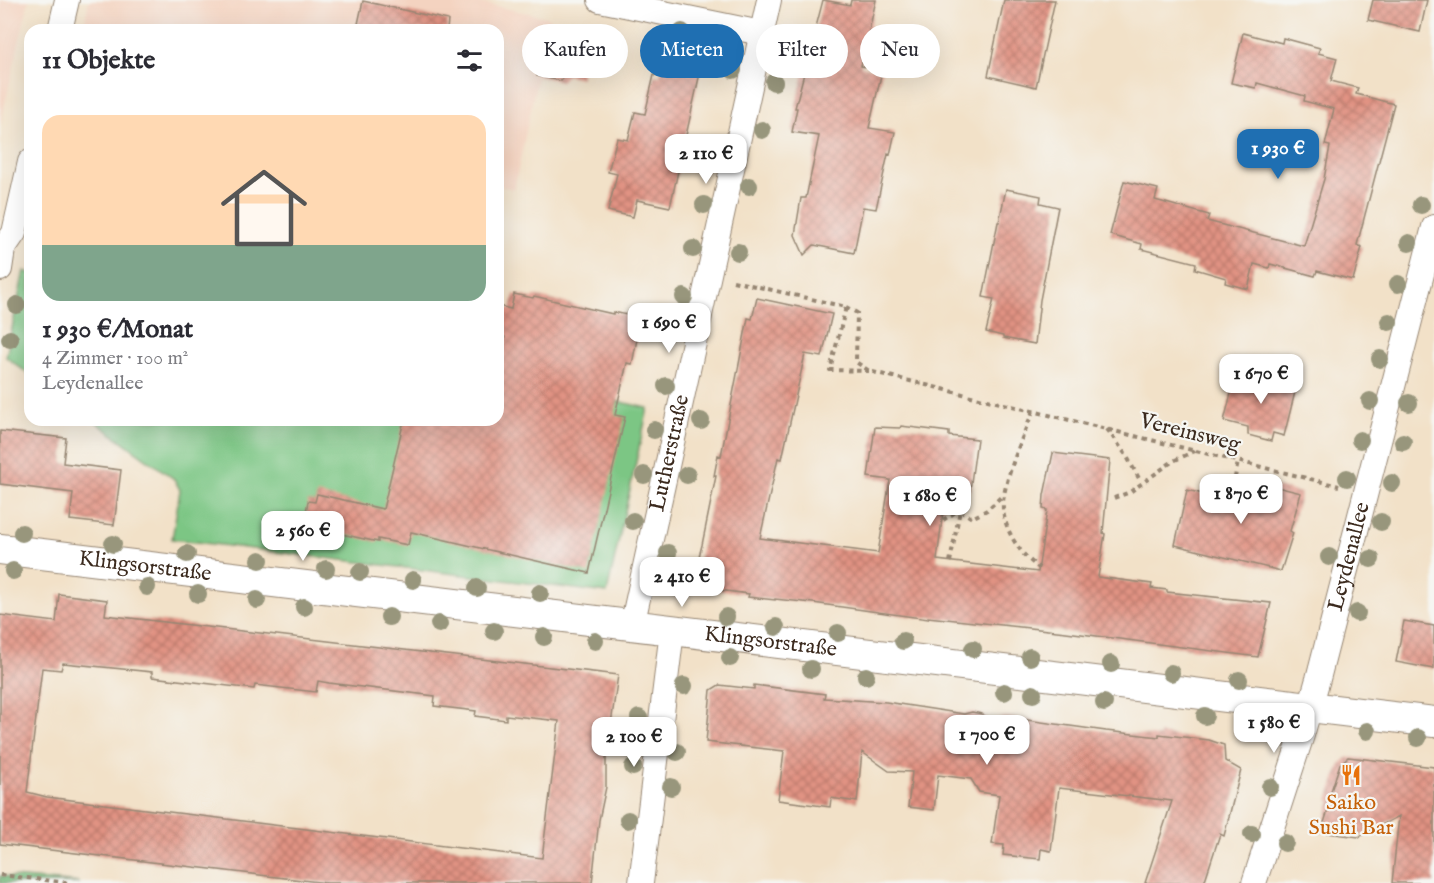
<!DOCTYPE html>
<html lang="de">
<head>
<meta charset="utf-8">
<style>
  :root { --surface:#fff; --page:#f7f7f7; --text:#2b2b33; --muted:#7c7c81; --accent:#1f6fb2 }
  body { margin:0; font-family:"IM FELL English",serif; background:var(--page); color:var(--text); height:100vh; display:flex; flex-direction:column; font-size:22px; white-space:nowrap }
  * { box-sizing:border-box; margin:0 }
  p { font-size:20px; color:var(--muted) }
  .icon { flex:none; width:33px; height:33px; fill:none; stroke:currentColor; stroke-width:2; stroke-linecap:round; stroke-linejoin:round }
  .map { position:relative; flex:1; overflow:hidden }
  .side { position:absolute; left:24px; top:24px; width:480px; height:402px; display:flex; flex-direction:column; background:var(--surface); border-radius:18px; box-shadow:0 6px 24px #0002 }
  .side>* { flex:none }
  .hud { position:absolute; left:522px; top:24px; width:570px; height:54px; display:flex; gap:12px }
  .price { position:absolute; translate:-50% -51px; padding:0 14px; border-radius:12px; background:#fff; color:#222; font-size:20px; line-height:39px; filter:drop-shadow(0 2px 3px #0008) }
  .price::after { content:''; position:absolute; left:50%; top:36px; width:18px; height:14px; margin-left:-9px; background:inherit; clip-path:polygon(0 0,100% 0,50% 100%) }
  .price.selected { background:var(--accent); color:#fff }
  ul { padding:0; list-style:none }
  li { display:grid; align-content:center; gap:12px; height:318px; padding:0 18px }
  li span { display:grid; place-items:center; height:186px; border-radius:18px; color:#555 }
  li>.icon { margin-inline-start:auto }
  span .icon { width:108px; height:108px; fill:#fffc; stroke-width:1 }
  li b { font-size:26px }
  h2 { display:flex; justify-content:space-between; align-items:center; height:72px; padding:0 18px; font-size:26px }
  .chip { padding:0 21px; border-radius:27px; background:var(--surface); box-shadow:0 6px 24px #0002; font-size:21px; line-height:54px }
  .chip.selected { background:var(--accent); color:#fff }
  .map>svg:first-child { display:block }
  .built { fill:#f4d3c0 }
  .park { fill:url(#park-tufts); stroke:#5c7851; stroke-width:1.5 }
  .garden { fill:#7cc684; stroke:#5c7851; stroke-width:1.5 }
  .building { fill:url(#building-cross-hatch); fill-rule:evenodd }
  .lines { fill:none; stroke-linecap:round; stroke-linejoin:round }
  .minor-casing { stroke:#968673; stroke-width:26 }
  .tertiary-casing { stroke:#968673; stroke-width:32 }
  .path { stroke:#968673; stroke-width:4; stroke-dasharray:4.5 4.5; stroke-linecap:butt }
  .minor { stroke:#fff; stroke-width:24 }
  .tertiary { stroke:#fff; stroke-width:30 }
  .tree { fill:#98967c }
  .labels { text-anchor:middle; dominant-baseline:central; stroke-width:4.5; stroke-linejoin:round; paint-order:stroke }
  .street-label { font-size:22px; fill:#3b2a1e; stroke:#f6f6f2 }
  .food-label { font-size:22px; fill:#c56008; stroke:#f6f6f2 }
</style>
</head>
<body>
<div class="map">
<svg width="1434" height="883" viewBox="0 0 1434 883">
  <defs>
    <pattern id="park-tufts" width="24" height="20" patternUnits="userSpaceOnUse" patternTransform="scale(1.5)"><rect width="24" height="20" fill="#7cc684"/><path d="M3 7l-1-3M5 7V3M7 7l1-3M15 17l-1-3M17 17v-4M19 17l1-3" fill="none" stroke="#67a16b"/></pattern>
    <pattern id="building-cross-hatch" width="8" height="8" patternUnits="userSpaceOnUse" patternTransform="scale(1.5)"><rect width="8" height="8" fill="#e19383"/><path d="M0 0l8 8M0 8l8-8" fill="none" stroke="#b8786b"/></pattern>
  </defs>
  <rect width="100%" height="100%" fill="#f6f6f2"/>
  <filter id="ink" filterUnits="userSpaceOnUse"><feTurbulence type="fractalNoise" baseFrequency=".0167" numOctaves="2"/><feDisplacementMap in="SourceGraphic" scale="12" xChannelSelector="R" yChannelSelector="G"/><feConvolveMatrix kernelMatrix="1 2 1 2 8 2 1 2 1" color-interpolation-filters="sRGB"/></filter>
  <filter id="wash" filterUnits="userSpaceOnUse"><feTurbulence type="fractalNoise" baseFrequency=".008" numOctaves="4" result="noise"/><feDisplacementMap in="SourceGraphic" scale="24" xChannelSelector="R" yChannelSelector="G"/><feGaussianBlur stdDeviation="1.35" result="paint"/><feColorMatrix in="noise" values="0 0 0 0 0 0 0 0 0 0 0 0 0 0 0 0 0 1.4 0 .05"/><feComposite in="paint" operator="in"/></filter>
  <g filter="url(#wash)">
    <rect width="100%" height="100%" fill="#f2e1c8"/>
    <!-- built -->
    <path class="built" d="M 0,0 L 29,0 L 0,126 Z
      M 89,0 L 469,0 L 550,18 L 514,189 L 498,186 L 498,30 L 83,30 Z"/>
    <!-- park -->
    <path class="park" d="M 0,876 L 80,883 L 0,883 Z"/>
    <!-- garden -->
    <path class="garden" d="M 24,271 L 30,273 L 30,375 L 6,357 Z
      M 498,375 L 648,408 L 607,593 L 172,539 L 180,490 L 174,479 L 93,420 L 498,420 Z"/>
    <g id="blocks">
      <!-- building -->
      <path class="building" d="M 823,0 L 850,5 L 851,0 L 876,0 L 861,66 L 882,71 L 869,128 L 895,132 L 890,155 L 888,154 L 876,209 L 863,207 L 854,253 L 814,245 L 804,255 L 795,235 L 801,198 L 806,198 L 819,136 L 792,132 L 797,108 L 795,108 Z
        M 1004,0 L 1055,0 L 1036,87 L 988,76 Z
        M 1373,0 L 1427,0 L 1420,32 L 1368,20 Z
        M 363,1 L 448,20 L 447,30 L 384,30 L 358,24 Z
        M 1243,33 L 1282,43 L 1283,38 L 1320,48 L 1318,53 L 1337,58 L 1331,81 L 1358,88 L 1356,94 L 1394,104 L 1357,245 L 1362,247 L 1353,280 L 1317,271 L 1315,276 L 1270,264 L 1269,268 L 1254,264 L 1248,289 L 1225,283 L 1226,278 L 1195,269 L 1196,263 L 1141,249 L 1142,244 L 1110,235 L 1124,181 L 1158,189 L 1155,200 L 1209,215 L 1207,221 L 1304,246 L 1324,179 L 1330,146 L 1325,145 L 1334,109 L 1304,101 L 1305,96 L 1257,83 L 1256,88 L 1231,83 Z
        M 546,40 L 588,49 L 581,78 L 567,75 L 561,81 L 537,76 Z
        M 662,65 L 700,73 L 670,207 L 637,200 L 633,217 L 608,211 L 617,174 L 608,172 L 617,138 L 628,140 L 635,112 L 645,114 L 654,75 L 660,76 Z
        M 1006,189 L 1041,196 L 1040,203 L 1058,207 L 1040,300 L 1035,344 L 1003,338 L 1003,336 L 986,332 L 994,299 L 983,297 L 998,222 L 999,222 Z
        M 514,294 L 533,298 L 534,296 L 613,314 L 613,312 L 637,317 L 633,338 L 637,339 L 632,364 L 627,363 L 615,415 L 625,417 L 589,573 L 411,532 L 408,545 L 378,539 L 378,542 L 341,534 L 340,537 L 303,528 L 308,501 L 315,502 L 317,494 L 383,509 L 404,420 L 498,420 L 498,372 L 505,337 L 498,335 L 498,306 L 511,309 Z
        M 757,298 L 832,314 L 822,357 L 805,354 L 782,459 L 778,458 L 760,538 L 878,553 L 890,480 L 868,477 L 875,427 L 900,428 L 901,426 L 949,432 L 949,436 L 977,439 L 970,490 L 946,487 L 937,560 L 1038,572 L 1047,510 L 1043,509 L 1044,495 L 1053,453 L 1110,460 L 1103,533 L 1105,534 L 1098,577 L 1152,584 L 1151,588 L 1167,590 L 1167,592 L 1271,603 L 1258,657 L 1066,632 L 928,617 L 928,619 L 813,603 L 775,599 L 775,600 L 748,597 L 749,594 L 695,587 L 696,580 L 693,580 L 702,545 L 716,476 L 714,476 L 718,455 L 721,456 L 748,318 L 752,319 Z
        M 1246,371 L 1297,384 L 1284,436 L 1273,433 L 1271,441 L 1248,435 L 1248,427 L 1224,421 L 1234,382 L 1242,385 Z
        M 0,431 L 66,438 L 63,463 L 121,470 L 114,525 L 70,520 L 73,493 L 0,484 Z
        M 1245,479 L 1301,493 L 1290,531 L 1293,533 L 1281,571 L 1175,545 L 1187,490 L 1239,503 Z
        M 59,594 L 107,600 L 105,615 L 618,675 L 606,759 L 606,787 L 599,820 L 592,883 L 327,883 L 0,844 L 0,615 L 56,622 ZM 63,663 L 152,672 L 152,677 L 254,689 L 255,685 L 316,692 L 318,681 L 329,683 L 435,696 L 434,706 L 476,711 L 475,716 L 506,720 L 506,715 L 559,721 L 542,858 L 47,797 L 27,792 L 42,668 L 61,670 Z
        M 1404,621 L 1434,626 L 1434,669 L 1396,662 Z
        M 719,685 L 754,689 L 754,685 L 825,694 L 824,698 L 886,702 L 964,714 L 972,712 L 982,714 L 989,721 L 1005,717 L 1106,731 L 1159,737 L 1159,734 L 1209,740 L 1224,745 L 1225,761 L 1241,770 L 1224,836 L 1220,834 L 1204,883 L 1145,883 L 1172,801 L 1059,788 L 1051,851 L 1041,849 L 1040,859 L 1003,855 L 1004,845 L 992,844 L 999,795 L 979,792 L 971,779 L 938,775 L 934,810 L 908,807 L 912,772 L 889,771 L 862,752 L 857,802 L 831,798 L 830,807 L 778,800 L 784,751 L 706,742 L 711,690 Z
        M 1348,757 L 1434,767 L 1434,883 L 1392,883 L 1399,816 L 1359,837 L 1321,832 L 1331,801 L 1328,800 L 1340,764 Z"/>
    </g>
  </g>
  <g filter="url(#ink)">
    <use href="#blocks" fill-opacity="0" stroke="#968673" stroke-width="1.5"/>
    <g class="lines">
      <defs>
        <g id="minor">
          <path d="M 600,0 L 761,33"/>
          <path d="M 60,30 L 67,0"/>
          <path d="M 0,269 L 3,249 L 14,233 L 30,162"/>
          <path id="s1" d="M 632,626 L 769,0"/>
          <path d="M 641,883 L 672,631"/>
          <path id="s2" d="M 1254,883 L 1302,735 L 1318,679 L 1434,227"/>
        </g>
        <g id="tertiary">
          <path id="s3" d="M 0,549 L 1434,722"/>
        </g>
      </defs>
      <!-- minor casing -->
      <use href="#minor" class="minor-casing"/>
      <!-- tertiary casing -->
      <use href="#tertiary" class="tertiary-casing"/>
      <!-- path -->
      <path class="path" d="M 733,281 L 846,307 L 830,370 L 869,371
        M 846,307 L 857,313 L 856,362 L 869,371 L 1339,486
        M 1033,411 C 1024,433 1001,487 1003,509 C 1004,522 1011,538 1019,548 C 1024,556 1032,562 1039,568
        M 1107,429 L 1126,455 L 1141,482
        M 949,487 L 948,493 L 960,510 L 972,518 L 987,510 L 1003,495
        M 1114,498 L 1130,492 L 1173,461 L 1195,451
        M 1236,505 L 1235,477 L 1238,462
        M 943,520 L 959,510
        M 950,562 L 960,510
        M 0,875 L 70,883"/>
      <!-- minor -->
      <use href="#minor" class="minor"/>
      <!-- tertiary -->
      <use href="#tertiary" class="tertiary"/>
    </g>
    <!-- trees -->
    <g class="tree">
      <circle cx="682" cy="32" r="9"/>
      <circle cx="733" cy="70" r="9"/>
      <circle cx="774" cy="82" r="9"/>
      <circle cx="762" cy="130" r="9"/>
      <circle cx="716" cy="158" r="9"/>
      <circle cx="749" cy="186" r="9"/>
      <circle cx="704" cy="205" r="9"/>
      <circle cx="1421" cy="205" r="9"/>
      <circle cx="1409" cy="243" r="9"/>
      <circle cx="693" cy="249" r="9"/>
      <circle cx="738" cy="252" r="9"/>
      <circle cx="1398" cy="284" r="9"/>
      <circle cx="684" cy="297" r="9"/>
      <circle cx="17" cy="305" r="9"/>
      <circle cx="1389" cy="322" r="9"/>
      <circle cx="679" cy="327" r="9"/>
      <circle cx="10" cy="339" r="9"/>
      <circle cx="1380" cy="359" r="9"/>
      <circle cx="666" cy="386" r="9"/>
      <circle cx="1370" cy="401" r="9"/>
      <circle cx="1409" cy="403" r="9"/>
      <circle cx="701" cy="421" r="9"/>
      <circle cx="654" cy="430" r="9"/>
      <circle cx="1360" cy="440" r="9"/>
      <circle cx="1403" cy="442" r="9"/>
      <circle cx="644" cy="475" r="9"/>
      <circle cx="687" cy="475" r="9"/>
      <circle cx="1347" cy="478" r="9"/>
      <circle cx="1392" cy="483" r="9"/>
      <circle cx="633" cy="521" r="9"/>
      <circle cx="1381" cy="522" r="9"/>
      <circle cx="22" cy="533" r="9"/>
      <circle cx="113" cy="544" r="9"/>
      <circle cx="668" cy="553" r="9"/>
      <circle cx="187" cy="554" r="9"/>
      <circle cx="1329" cy="557" r="9"/>
      <circle cx="1371" cy="559" r="9"/>
      <circle cx="260" cy="560" r="9"/>
      <circle cx="326" cy="569" r="9"/>
      <circle cx="13" cy="571" r="9"/>
      <circle cx="360" cy="572" r="9"/>
      <circle cx="413" cy="580" r="9"/>
      <circle cx="662" cy="580" r="9"/>
      <circle cx="147" cy="587" r="9"/>
      <circle cx="477" cy="588" r="9"/>
      <circle cx="540" cy="593" r="9"/>
      <circle cx="198" cy="594" r="9"/>
      <circle cx="257" cy="600" r="9"/>
      <circle cx="304" cy="607" r="9"/>
      <circle cx="1357" cy="613" r="9"/>
      <circle cx="389" cy="617" r="9"/>
      <circle cx="726" cy="617" r="9"/>
      <circle cx="439" cy="624" r="9"/>
      <circle cx="776" cy="627" r="9"/>
      <circle cx="494" cy="631" r="9"/>
      <circle cx="838" cy="633" r="9"/>
      <circle cx="544" cy="637" r="9"/>
      <circle cx="595" cy="641" r="9"/>
      <circle cx="903" cy="641" r="9"/>
      <circle cx="973" cy="649" r="9"/>
      <circle cx="1030" cy="657" r="9"/>
      <circle cx="730" cy="658" r="9"/>
      <circle cx="1111" cy="664" r="9"/>
      <circle cx="811" cy="669" r="9"/>
      <circle cx="1171" cy="673" r="9"/>
      <circle cx="866" cy="676" r="9"/>
      <circle cx="1239" cy="680" r="9"/>
      <circle cx="684" cy="686" r="9"/>
      <circle cx="1004" cy="692" r="9"/>
      <circle cx="1033" cy="694" r="9"/>
      <circle cx="1104" cy="703" r="9"/>
      <circle cx="1205" cy="716" r="9"/>
      <circle cx="639" cy="718" r="9"/>
      <circle cx="1254" cy="721" r="9"/>
      <circle cx="1367" cy="731" r="9"/>
      <circle cx="1418" cy="738" r="9"/>
      <circle cx="677" cy="752" r="9"/>
      <circle cx="633" cy="767" r="9"/>
      <circle cx="671" cy="787" r="9"/>
      <circle cx="1270" cy="787" r="9"/>
      <circle cx="628" cy="820" r="9"/>
      <circle cx="1252" cy="834" r="9"/>
      <circle cx="1285" cy="843" r="9"/>
    </g>
  </g>
  <!-- icons -->
  <defs>
    <symbol id="restaurant-bare" viewBox="-9 -9 18 18"><path d="M-5-6h1v4h1v-4h1v4h1v-4h1v5L-1.5 .5V6h-2V.5L-5-1ZM5-6V6H3V1.5H1.5Q1.5-4 5-6Z" fill="#e8710a" stroke="#f6f6f2" stroke-width="2.5" paint-order="stroke"/></symbol>
  </defs>
  <g fill-rule="evenodd">
    <use href="#restaurant-bare" x="1336" y="760" width="30" height="30"/>
  </g>
  <g class="labels">
    <!-- street labels -->
    <g class="street-label">
      <text transform="translate(1190 433) rotate(14)">Vereinsweg</text>
      <text stroke="none"><textPath href="#s1" startOffset="177">Lutherstraße</textPath></text>
      <text stroke="none"><textPath href="#s2" startOffset="340">Leydenallee</textPath></text>
      <text stroke="none"><textPath href="#s3" startOffset="146">Klingsorstraße</textPath></text>
      <text stroke="none"><textPath href="#s3" startOffset="776">Klingsorstraße</textPath></text>
    </g>
    <!-- food labels -->
    <g class="food-label">
      <text x="1351" y="803">Saiko<tspan x="1351" dy="25">Sushi Bar</tspan></text>
    </g>
  </g>
</svg>
<b class="price selected" style="left:1278px;top:180px">1 930 €</b>
<b class="price" style="left:706px;top:185px">2 110 €</b>
<b class="price" style="left:669px;top:354px">1 690 €</b>
<b class="price" style="left:1261px;top:405px">1 670 €</b>
<b class="price" style="left:1241px;top:525px">1 870 €</b>
<b class="price" style="left:930px;top:527px">1 680 €</b>
<b class="price" style="left:303px;top:562px">2 560 €</b>
<b class="price" style="left:682px;top:608px">2 410 €</b>
<b class="price" style="left:1274px;top:754px">1 580 €</b>
<b class="price" style="left:987px;top:766px">1 700 €</b>
<b class="price" style="left:634px;top:768px">2 100 €</b>
<div class="hud">
<a class="chip">Kaufen</a>
<a class="chip selected">Mieten</a>
<a class="chip">Filter</a>
<a class="chip">Neu</a>
</div>
<section class="side">
<h2>11 Objekte<svg class="icon" aria-label="filters" viewBox="0 0 24 24"><path d="M4 7h16M4 17h16"/><circle cx="9" cy="7" r="2"/><circle cx="15" cy="17" r="2"/></svg></h2>
<ul>
<li><span style="background:linear-gradient(#ffd9b3 70%,#7fa58c 0)"><svg class="icon" aria-label="home" viewBox="0 0 24 24"><path d="M3 11l9-7 9 7M6 9v11h12V9"/></svg></span><div><b>1 930 €/Monat</b><p>4 Zimmer · 100 m²</p><p>Leydenallee</p></div></li>
</ul>
</section>
</div>
</body>
</html>
